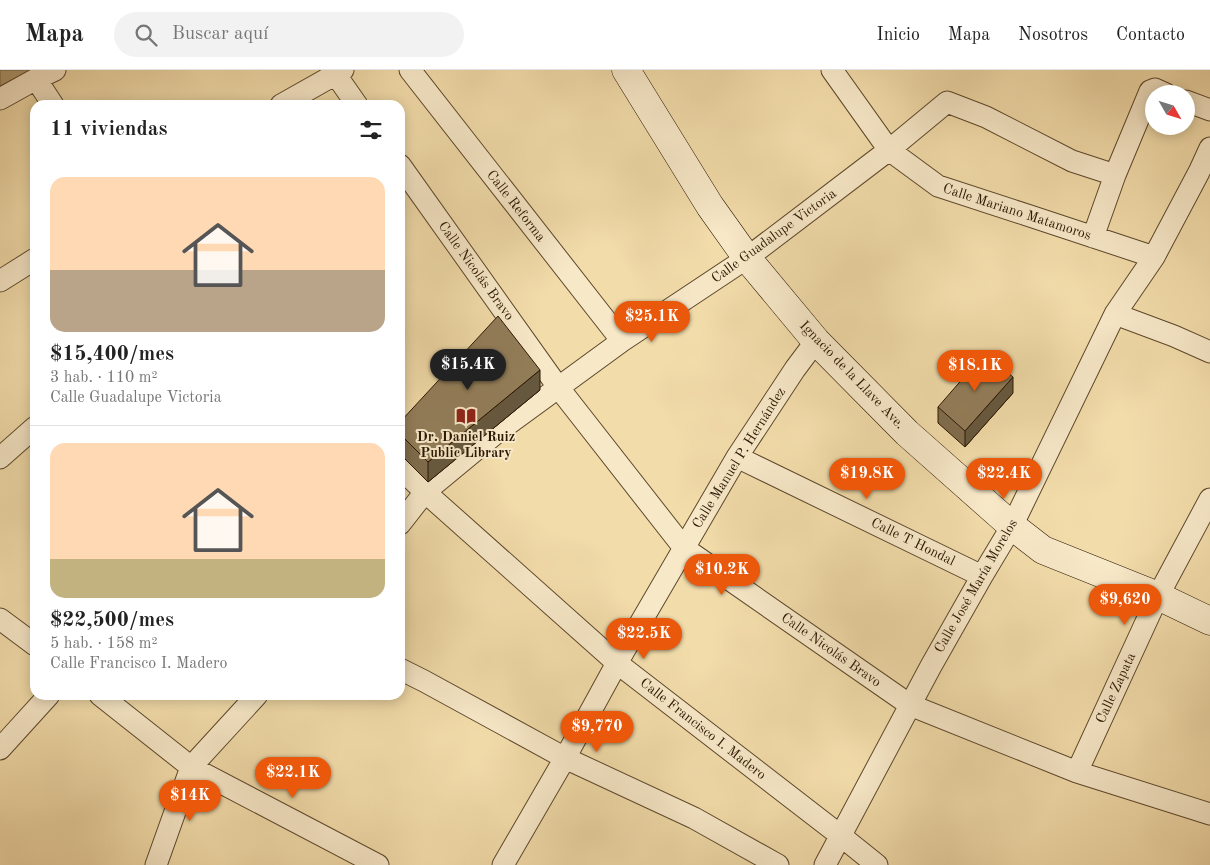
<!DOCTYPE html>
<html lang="es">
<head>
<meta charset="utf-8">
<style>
  :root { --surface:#fff; --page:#f2f2f2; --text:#222; --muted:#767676; --line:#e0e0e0; --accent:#ea580c }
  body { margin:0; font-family:"Old Standard TT",serif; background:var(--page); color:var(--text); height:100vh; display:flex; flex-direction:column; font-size:19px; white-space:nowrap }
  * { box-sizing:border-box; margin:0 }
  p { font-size:16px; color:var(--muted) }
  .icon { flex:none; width:28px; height:28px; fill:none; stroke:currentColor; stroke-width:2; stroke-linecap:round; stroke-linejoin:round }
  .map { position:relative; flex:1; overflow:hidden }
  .details { position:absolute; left:30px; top:30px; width:375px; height:600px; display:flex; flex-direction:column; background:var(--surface); border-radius:15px; box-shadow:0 2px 12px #0003 }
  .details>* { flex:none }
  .needle { width:32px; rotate:129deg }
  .buttons { position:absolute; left:1145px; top:15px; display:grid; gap:10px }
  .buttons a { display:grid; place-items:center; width:50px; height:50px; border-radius:50%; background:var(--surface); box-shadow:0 2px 12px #0003; font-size:25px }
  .price { position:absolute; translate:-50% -42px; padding:0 11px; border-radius:18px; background:var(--accent); color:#fff; font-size:16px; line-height:32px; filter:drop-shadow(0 1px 2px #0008) }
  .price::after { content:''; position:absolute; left:50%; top:30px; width:15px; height:11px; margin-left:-8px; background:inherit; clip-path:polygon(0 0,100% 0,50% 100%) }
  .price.on { background:#222; color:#fff }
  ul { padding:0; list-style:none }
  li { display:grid; align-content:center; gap:10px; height:265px; padding:0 20px }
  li+li { border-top:1px solid var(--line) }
  li span { display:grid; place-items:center; height:155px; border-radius:15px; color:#555 }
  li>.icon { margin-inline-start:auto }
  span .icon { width:90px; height:90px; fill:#fffc; stroke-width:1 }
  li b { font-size:21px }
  h2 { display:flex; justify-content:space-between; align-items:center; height:60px; padding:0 20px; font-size:21px }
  header { display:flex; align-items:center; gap:30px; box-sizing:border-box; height:70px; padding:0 25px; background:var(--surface); border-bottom:1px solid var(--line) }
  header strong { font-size:24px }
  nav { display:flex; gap:28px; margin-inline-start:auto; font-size:18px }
  .search { width:350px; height:45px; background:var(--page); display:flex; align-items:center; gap:12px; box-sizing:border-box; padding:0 18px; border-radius:28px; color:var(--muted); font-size:19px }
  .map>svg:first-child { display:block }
  .water { fill:#ae9971; stroke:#7a6545 }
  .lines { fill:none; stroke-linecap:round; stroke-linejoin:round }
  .street-casing { stroke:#5d482c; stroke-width:23 }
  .secondary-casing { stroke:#2b1602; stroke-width:29 }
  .street { stroke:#f7e8c8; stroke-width:21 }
  .secondary { stroke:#f7e8c8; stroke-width:28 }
  .wall { fill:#7e6c4d; stroke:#2b1602 }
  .shaded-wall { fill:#66583e; stroke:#2b1602 }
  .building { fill:#927d59; stroke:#2b1602 }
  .labels { text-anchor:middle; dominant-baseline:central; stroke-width:4; stroke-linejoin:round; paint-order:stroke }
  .street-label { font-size:14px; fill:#2b1602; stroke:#f7e8c8 }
  .poi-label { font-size:14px; font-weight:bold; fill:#2b1602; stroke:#f7e8c8 }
</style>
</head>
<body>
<header>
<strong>Mapa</strong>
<div class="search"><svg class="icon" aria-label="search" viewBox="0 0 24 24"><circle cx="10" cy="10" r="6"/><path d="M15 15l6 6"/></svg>Buscar aquí</div>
<nav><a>Inicio</a><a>Mapa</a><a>Nosotros</a><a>Contacto</a></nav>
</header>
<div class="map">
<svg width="1210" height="795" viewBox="0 0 1210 795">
  <rect width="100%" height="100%" fill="#f2dcaa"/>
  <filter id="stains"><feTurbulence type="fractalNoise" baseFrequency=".004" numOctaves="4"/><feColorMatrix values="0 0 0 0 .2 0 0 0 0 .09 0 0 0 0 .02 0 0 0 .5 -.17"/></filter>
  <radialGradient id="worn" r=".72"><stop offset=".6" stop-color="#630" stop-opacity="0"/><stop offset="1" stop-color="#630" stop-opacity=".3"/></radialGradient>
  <!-- water -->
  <path class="water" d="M 0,0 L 32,0 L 0,16 Z"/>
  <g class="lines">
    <defs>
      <path id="street" d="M 331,0 L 336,5 L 357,35
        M 410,0 L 622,271
        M 832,0 L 889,80 L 938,116 L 1030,146 L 1154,187
        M 36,9 L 53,35
        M 0,29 L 36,9 L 55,0
        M 1186,31 L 1210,40
        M 281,35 L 343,0
        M 400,95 L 558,317 L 684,478 L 910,635 L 1077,702 L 1210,744
        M 1093,167 L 1115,105 L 1150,21 L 1155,19 L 1166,24
        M 0,211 L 35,189
        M 1115,244 L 1174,266 L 1210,282
        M 737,387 L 982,506
        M 0,388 L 35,357
        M 400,398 L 425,422 L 617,593 L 841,766 L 877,795
        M 400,454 L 425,422 L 500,360 L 622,271 L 747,188 L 889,80 L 947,32 L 986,47 L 1072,91 L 1115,105
        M 0,549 L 35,575
        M 400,599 L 424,611 L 565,688 L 694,748 L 778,795
        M 100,625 L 191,697 L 378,795
        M 0,679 L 49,625
        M 1077,702 L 1158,526 L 1210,429
        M 156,795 L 191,697 L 257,625
        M 503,795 L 565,688 L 617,593 L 737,387 L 795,299 L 816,271
        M 825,795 L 931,596 L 982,506 L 1012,456 L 1115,244 L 1154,187 L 1199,102 L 1210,78"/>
      <path id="secondary" d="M 626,0 L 710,136 L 747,188 L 816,271 L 907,363 L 1012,456 L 1043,480 L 1158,526 L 1210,551"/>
    </defs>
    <!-- street casing -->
    <use href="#street" class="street-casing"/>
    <!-- secondary casing -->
    <use href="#secondary" class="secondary-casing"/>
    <!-- street -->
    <use href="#street" class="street"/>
    <!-- secondary -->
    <use href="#secondary" class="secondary"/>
  </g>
  <!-- wall -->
  <path class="wall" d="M 540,320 L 428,412 L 400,384 L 400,352 Z
    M 1013,323 L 965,377 L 938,353 L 938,337 Z"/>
  <!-- shaded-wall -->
  <path class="shaded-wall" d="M 540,300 L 540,320 L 428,412 L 428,392 Z
    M 1013,307 L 1013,323 L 965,377 L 965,361 Z"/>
  <!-- building -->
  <path class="building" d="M 498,246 L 540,300 L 428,392 L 400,364 L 400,352 Z
    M 985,283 L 1013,307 L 965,361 L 938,337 Z"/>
  <!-- icons -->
  <defs>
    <symbol id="library-bare" viewBox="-9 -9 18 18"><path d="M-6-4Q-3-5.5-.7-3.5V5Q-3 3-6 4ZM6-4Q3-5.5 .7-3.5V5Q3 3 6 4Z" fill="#8f2418" stroke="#f7e8c8" stroke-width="2.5" paint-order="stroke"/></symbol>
  </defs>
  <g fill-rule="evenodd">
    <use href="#library-bare" x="452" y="332" width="28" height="28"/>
  </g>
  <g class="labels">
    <!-- street labels -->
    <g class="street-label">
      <text transform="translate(516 136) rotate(52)">Calle Reforma</text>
      <text transform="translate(1017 142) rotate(18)">Calle Mariano Matamoros</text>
      <text transform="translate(774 166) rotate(-36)">Calle Guadalupe Victoria</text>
      <text transform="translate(476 201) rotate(54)">Calle Nicolás Bravo</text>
      <text transform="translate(852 305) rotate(46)">Ignacio de la Llave Ave.</text>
      <text transform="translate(739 388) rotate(-58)">Calle Manuel P. Hernández</text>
      <text transform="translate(913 472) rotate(26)">Calle T Hondal</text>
      <text transform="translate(976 516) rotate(-60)">Calle José María Morelos</text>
      <text transform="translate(831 580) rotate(35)">Calle Nicolás Bravo</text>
      <text transform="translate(1116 618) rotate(-65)">Calle Zapata</text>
      <text transform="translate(703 659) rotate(38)">Calle Francisco I. Madero</text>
    </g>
    <!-- poi labels -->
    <g class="poi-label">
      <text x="466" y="367">Dr. Daniel Ruiz<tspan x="466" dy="16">Public Library</tspan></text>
    </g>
  </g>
  <rect width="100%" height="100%" filter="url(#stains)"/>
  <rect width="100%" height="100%" fill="url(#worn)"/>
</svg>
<div class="buttons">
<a><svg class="needle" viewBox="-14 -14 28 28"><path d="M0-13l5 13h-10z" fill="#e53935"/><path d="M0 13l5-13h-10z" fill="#767676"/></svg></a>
</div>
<b class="price" style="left:652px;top:273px">$25.1K</b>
<b class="price on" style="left:468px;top:321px">$15.4K</b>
<b class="price" style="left:975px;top:322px">$18.1K</b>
<b class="price" style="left:867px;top:430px">$19.8K</b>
<b class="price" style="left:1004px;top:430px">$22.4K</b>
<b class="price" style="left:722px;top:526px">$10.2K</b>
<b class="price" style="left:1125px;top:556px">$9,620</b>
<b class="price" style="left:644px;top:590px">$22.5K</b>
<b class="price" style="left:597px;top:683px">$9,770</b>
<b class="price" style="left:293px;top:729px">$22.1K</b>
<b class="price" style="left:190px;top:752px">$14K</b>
<section class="details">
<h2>11 viviendas<svg class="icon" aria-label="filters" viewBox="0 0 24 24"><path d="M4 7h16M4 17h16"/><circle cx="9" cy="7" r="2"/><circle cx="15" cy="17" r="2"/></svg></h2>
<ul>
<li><span style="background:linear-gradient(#ffd9b3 60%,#b9a48a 0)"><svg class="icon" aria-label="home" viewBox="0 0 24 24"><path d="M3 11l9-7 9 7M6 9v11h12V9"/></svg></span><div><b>$15,400/mes</b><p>3 hab. · 110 m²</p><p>Calle Guadalupe Victoria</p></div></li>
<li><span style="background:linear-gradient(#ffd9b3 75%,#c2b280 0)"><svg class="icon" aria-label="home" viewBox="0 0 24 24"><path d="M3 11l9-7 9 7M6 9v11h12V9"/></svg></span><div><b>$22,500/mes</b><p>5 hab. · 158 m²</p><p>Calle Francisco I. Madero</p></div></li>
</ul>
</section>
</div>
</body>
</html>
